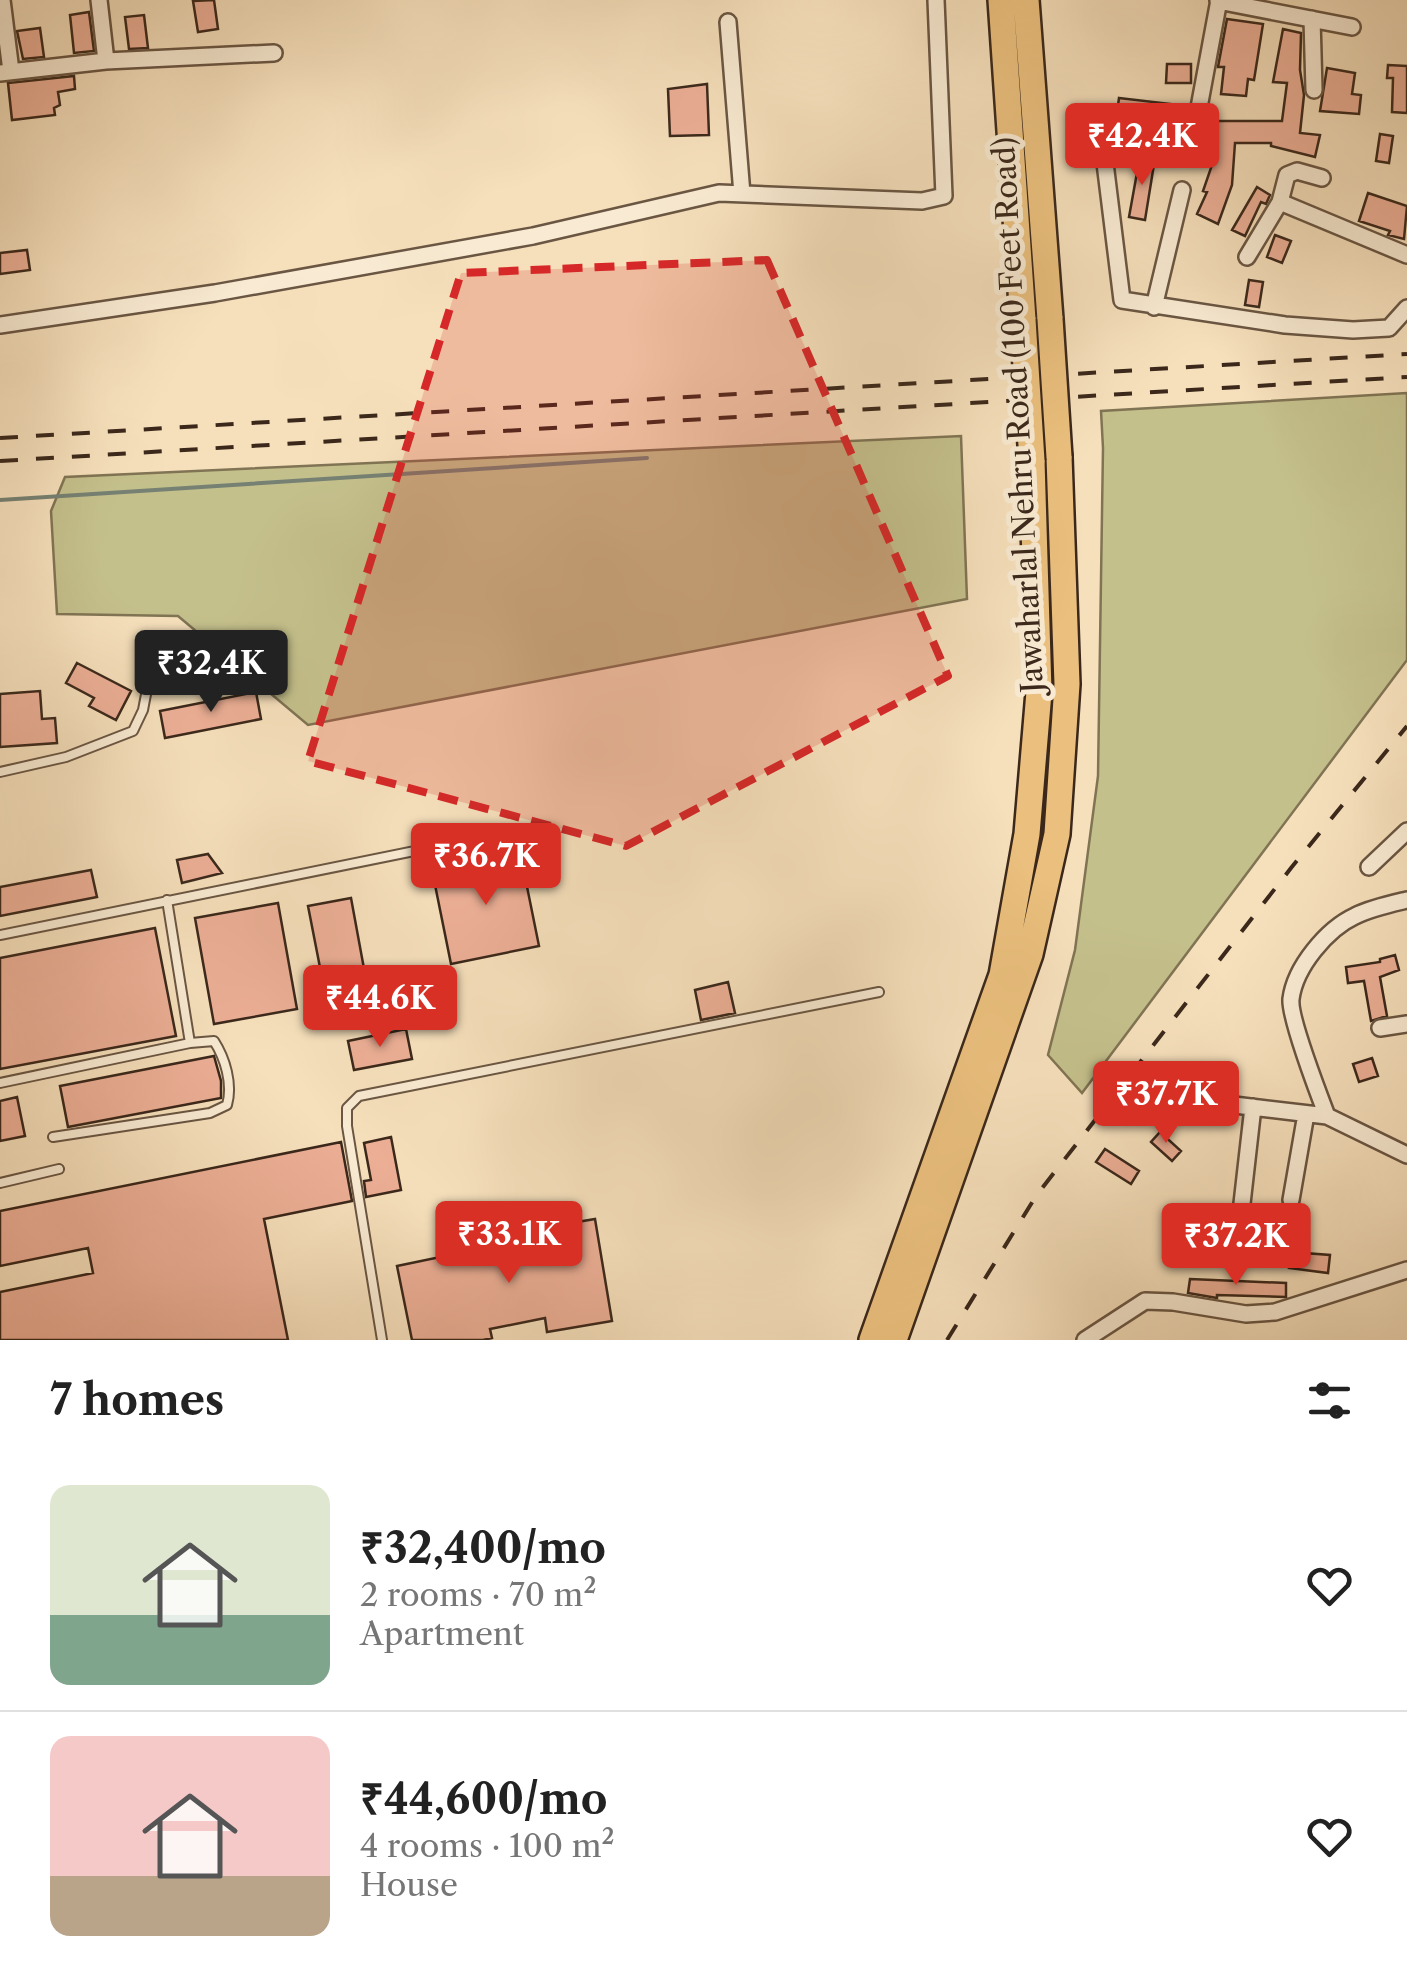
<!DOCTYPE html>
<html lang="en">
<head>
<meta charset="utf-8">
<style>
  :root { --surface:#fff; --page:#f2f2f2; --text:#222; --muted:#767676; --line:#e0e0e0; --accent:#d93025 }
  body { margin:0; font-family:"Libre Caslon Text",serif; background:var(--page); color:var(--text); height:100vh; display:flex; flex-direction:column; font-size:38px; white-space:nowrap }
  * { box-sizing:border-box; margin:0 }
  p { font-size:32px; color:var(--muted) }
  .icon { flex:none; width:55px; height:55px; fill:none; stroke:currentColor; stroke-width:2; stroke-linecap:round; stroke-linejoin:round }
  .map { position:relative; height:1340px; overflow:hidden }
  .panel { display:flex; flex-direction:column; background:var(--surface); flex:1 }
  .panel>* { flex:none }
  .price { position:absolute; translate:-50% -85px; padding:0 22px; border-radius:10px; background:var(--accent); color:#fff; font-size:32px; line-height:65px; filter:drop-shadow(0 2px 5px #0008) }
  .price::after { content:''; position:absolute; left:50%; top:60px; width:30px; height:22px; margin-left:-15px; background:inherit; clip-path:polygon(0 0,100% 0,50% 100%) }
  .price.active { background:#222; color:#fff }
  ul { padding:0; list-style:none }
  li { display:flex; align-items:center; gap:30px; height:250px; padding:0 50px }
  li+li { border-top:2px solid var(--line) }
  li span { display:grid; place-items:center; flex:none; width:280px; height:200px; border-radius:20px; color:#555 }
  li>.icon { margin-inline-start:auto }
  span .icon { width:120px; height:120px; fill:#fffc; stroke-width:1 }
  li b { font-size:42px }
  h2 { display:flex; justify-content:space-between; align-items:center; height:120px; padding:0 50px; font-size:42px }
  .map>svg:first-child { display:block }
  .green { fill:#c4c08c; stroke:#807454; stroke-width:2.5 }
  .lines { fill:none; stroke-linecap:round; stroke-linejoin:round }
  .stream { stroke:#768173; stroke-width:4 }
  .building { fill:#ecaf96; stroke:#3b281b; stroke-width:2.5 }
  .service-casing { stroke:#6a5643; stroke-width:12 }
  .minor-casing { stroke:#6a5643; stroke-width:20 }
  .primary-casing { stroke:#3b281b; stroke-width:30 }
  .service { stroke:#f9ebd3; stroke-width:8 }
  .minor { stroke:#f9ebd3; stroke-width:15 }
  .primary { stroke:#ebc07e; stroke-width:25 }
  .rail { stroke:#3b281b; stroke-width:4; stroke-dasharray:18 18; stroke-linecap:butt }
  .primary-bridge-casing { stroke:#3b281b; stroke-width:30; stroke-linecap:butt }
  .primary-bridge { stroke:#ebc07e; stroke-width:25 }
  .marked { fill:#d62828; fill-opacity:0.2; stroke:#d62828; stroke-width:8; stroke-dasharray:20 12; stroke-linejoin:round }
  .labels { text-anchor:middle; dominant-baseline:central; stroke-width:10; stroke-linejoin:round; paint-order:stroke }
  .street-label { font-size:30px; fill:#3b281b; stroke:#f9ebd3 }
</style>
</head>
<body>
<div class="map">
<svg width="1407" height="1340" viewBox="0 0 1407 1340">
  <rect width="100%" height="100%" fill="#f6e0bc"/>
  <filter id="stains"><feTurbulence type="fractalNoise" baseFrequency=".002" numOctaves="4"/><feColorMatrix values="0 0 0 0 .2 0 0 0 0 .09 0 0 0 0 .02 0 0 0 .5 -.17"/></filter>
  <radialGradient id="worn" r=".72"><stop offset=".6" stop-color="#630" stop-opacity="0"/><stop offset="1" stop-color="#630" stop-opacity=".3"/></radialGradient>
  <!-- green -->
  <path class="green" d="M 1407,393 L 1407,660 L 1082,1093 L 1048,1055 L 1075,950 L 1098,776 L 1103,448 L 1101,411 Z
    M 961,436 L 967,599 L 308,725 L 178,616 L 57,614 L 51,511 L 65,477 Z"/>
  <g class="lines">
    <!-- stream -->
    <path class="stream" d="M 0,500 L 647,458"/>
  </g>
  <!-- building -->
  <path class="building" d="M 214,0 L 218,29 L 198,32 L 193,1 Z
    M 89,12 L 94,51 L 74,53 L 70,15 Z
    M 144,15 L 148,48 L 129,49 L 125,17 Z
    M 1227,19 L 1263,24 L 1254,80 L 1248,79 L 1246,96 L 1221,94 L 1224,67 L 1218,67 Z
    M 40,28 L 44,57 L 23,59 L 17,31 Z
    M 1283,29 L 1301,33 L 1300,70 L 1304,95 L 1300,133 L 1320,135 L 1315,157 L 1271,146 L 1271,143 L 1235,143 L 1232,185 L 1218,224 L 1197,214 L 1207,192 L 1203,191 L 1212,165 L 1205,165 L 1206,152 L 1213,153 L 1214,121 L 1282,121 L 1287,83 L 1273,82 Z
    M 1167,64 L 1191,64 L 1191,83 L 1166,83 Z
    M 1388,65 L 1407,66 L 1407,113 L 1392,112 L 1393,78 L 1387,78 Z
    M 1327,68 L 1355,73 L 1352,94 L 1361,95 L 1359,114 L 1320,111 Z
    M 74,76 L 75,89 L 58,92 L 60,105 L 54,108 L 55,115 L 12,120 L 8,83 Z
    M 707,84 L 709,135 L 670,136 L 668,89 Z
    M 1119,98 L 1188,106 L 1185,123 L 1149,121 L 1148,127 L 1116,120 Z
    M 1380,134 L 1393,136 L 1389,163 L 1376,161 Z
    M 1140,156 L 1155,158 L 1145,220 L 1129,217 Z
    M 1257,187 L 1270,195 L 1266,204 L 1261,202 L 1245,236 L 1232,230 Z
    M 1368,193 L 1407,206 L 1404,239 L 1388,235 L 1390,231 L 1359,221 Z
    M 1275,235 L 1291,241 L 1282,263 L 1267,257 Z
    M 27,250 L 30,270 L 0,274 L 0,253 Z
    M 1249,280 L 1263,282 L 1259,307 L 1245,305 Z
    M 77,663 L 131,691 L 116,720 L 89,706 L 94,698 L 66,683 Z
    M 40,691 L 42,719 L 55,718 L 57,743 L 0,747 L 0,694 Z
    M 256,692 L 261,719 L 165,738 L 160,711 Z
    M 520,852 L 539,946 L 451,964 L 432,870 Z
    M 208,854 L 222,873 L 182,883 L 177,860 Z
    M 91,870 L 97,897 L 0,916 L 0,887 Z
    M 351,898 L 367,985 L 325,993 L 308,906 Z
    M 278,903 L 297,1009 L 214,1024 L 195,918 Z
    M 155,928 L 176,1036 L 0,1069 L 0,958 Z
    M 1395,955 L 1399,970 L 1380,977 L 1387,1016 L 1371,1021 L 1364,981 L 1348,983 L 1346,967 L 1380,962 L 1380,959 Z
    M 728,982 L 735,1013 L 701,1020 L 695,990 Z
    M 406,1029 L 412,1059 L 354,1070 L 348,1041 Z
    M 214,1056 L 221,1081 L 221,1098 L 68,1127 L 60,1086 Z
    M 1372,1058 L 1378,1076 L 1359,1082 L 1353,1064 Z
    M 17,1097 L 25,1136 L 0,1141 L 0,1101 Z
    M 1160,1132 L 1181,1151 L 1172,1161 L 1151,1142 Z
    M 391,1137 L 401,1190 L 366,1197 L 364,1181 L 371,1180 L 364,1143 Z
    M 341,1142 L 352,1201 L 264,1219 L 288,1340 L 0,1340 L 0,1292 L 93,1273 L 88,1248 L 0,1266 L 0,1211 Z
    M 1105,1149 L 1139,1171 L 1131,1184 L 1096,1162 Z
    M 1192,1208 L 1213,1210 L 1208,1249 L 1186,1246 Z
    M 595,1219 L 612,1321 L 547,1332 L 545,1318 L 490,1329 L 492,1338 L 483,1340 L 412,1340 L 397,1266 L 532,1238 L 530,1230 Z
    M 1291,1252 L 1330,1255 L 1328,1273 L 1289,1268 Z
    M 1190,1279 L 1286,1283 L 1286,1297 L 1217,1295 L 1217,1298 L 1188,1293 Z"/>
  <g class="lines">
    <defs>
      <path id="service" d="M 0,772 L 66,757 L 133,731 L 143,710 L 148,684
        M 0,935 L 523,829
        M 0,1083 L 190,1043 L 167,900
        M 53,1137 L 210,1113 L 227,1105 C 233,1084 225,1058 214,1041 L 190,1043
        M 0,1183 L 59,1169
        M 382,1340 L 347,1126 L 347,1108 L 359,1096 L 879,992"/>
      <path id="minor" d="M 2,0 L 11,71
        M 99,0 L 106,61
        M 1219,0 L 1195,129 C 1175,150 1134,135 1109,130 L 1104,155 L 1122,300 L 1285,325 L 1353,330 L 1389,328 L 1407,308
        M 1218,1 L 1352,27
        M 1312,19 L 1314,90
        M 728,22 L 742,194
        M 0,73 L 106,61 L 274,53
        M 1280,202 L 1287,175 L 1297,171 L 1322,178
        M 1247,257 L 1280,202 L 1407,255
        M 1154,307 L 1182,190
        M 0,325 L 215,293 L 533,236 L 719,193 L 922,201 L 944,196 L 936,0
        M 1369,867 L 1407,831
        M 1407,900 C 1390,904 1371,908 1355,916 C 1327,929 1295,967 1291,999 C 1289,1017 1319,1095 1327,1116 L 1407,1155
        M 1380,1028 L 1407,1024
        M 1226,1104 L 1327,1116
        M 1291,1200 L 1306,1114
        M 1240,1221 L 1253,1107
        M 1085,1340 L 1145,1301 L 1173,1302 L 1246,1314 L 1275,1312 L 1407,1270"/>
      <path id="primary" d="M 1001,0 L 1023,320
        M 1026,0 L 1050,319
        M 872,1340 L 1002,975 L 1027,834 L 1039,692 L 1032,461
        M 894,1340 L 1030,954 L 1057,834 L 1067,684 L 1059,457"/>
    </defs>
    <!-- service casing -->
    <use href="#service" class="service-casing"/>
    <!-- minor casing -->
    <use href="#minor" class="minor-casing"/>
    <!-- primary casing -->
    <use href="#primary" class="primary-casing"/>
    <!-- service -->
    <use href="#service" class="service"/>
    <!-- minor -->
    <use href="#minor" class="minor"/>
    <!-- primary -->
    <use href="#primary" class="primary"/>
    <!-- rail -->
    <path class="rail" d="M 0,438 L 1407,354
      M 0,461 L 1407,377
      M 947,1340 L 1036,1196 L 1291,868 L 1407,726"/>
    <defs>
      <path id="primary-bridge" d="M 1050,319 L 1059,457
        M 1023,320 L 1032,461"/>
    </defs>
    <!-- primary-bridge casing -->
    <use href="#primary-bridge" class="primary-bridge-casing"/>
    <!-- primary-bridge -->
    <use href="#primary-bridge" class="primary-bridge"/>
  </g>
  <!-- marked area -->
  <path class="marked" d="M 767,260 L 948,676 L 626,846 L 308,761 L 461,273 Z"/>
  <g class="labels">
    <!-- street labels -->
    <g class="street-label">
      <text transform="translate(1018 415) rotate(-93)">Jawaharlal Nehru Road (100 Feet Road)</text>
    </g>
  </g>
  <rect width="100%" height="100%" filter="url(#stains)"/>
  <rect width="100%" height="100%" fill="url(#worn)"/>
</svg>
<b class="price" style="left:1142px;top:188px">₹42.4K</b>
<b class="price active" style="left:211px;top:715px">₹32.4K</b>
<b class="price" style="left:486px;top:908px">₹36.7K</b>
<b class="price" style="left:380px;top:1050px">₹44.6K</b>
<b class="price" style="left:1166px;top:1146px">₹37.7K</b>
<b class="price" style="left:509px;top:1286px">₹33.1K</b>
<b class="price" style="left:1236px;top:1288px">₹37.2K</b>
</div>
<section class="panel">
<h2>7 homes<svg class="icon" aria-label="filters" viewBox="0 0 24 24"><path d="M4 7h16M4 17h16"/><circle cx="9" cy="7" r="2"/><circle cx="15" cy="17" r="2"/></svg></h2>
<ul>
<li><span style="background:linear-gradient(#dfe7d0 65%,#7fa58c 0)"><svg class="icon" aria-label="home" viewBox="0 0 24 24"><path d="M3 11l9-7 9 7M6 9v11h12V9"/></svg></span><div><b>₹32,400/mo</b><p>2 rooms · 70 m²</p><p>Apartment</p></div><svg class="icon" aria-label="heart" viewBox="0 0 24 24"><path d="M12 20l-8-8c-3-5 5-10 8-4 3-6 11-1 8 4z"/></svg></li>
<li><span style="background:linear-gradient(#f6c9c9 70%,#b9a48a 0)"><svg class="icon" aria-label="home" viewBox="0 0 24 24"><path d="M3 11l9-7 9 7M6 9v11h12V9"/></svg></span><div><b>₹44,600/mo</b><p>4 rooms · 100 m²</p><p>House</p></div><svg class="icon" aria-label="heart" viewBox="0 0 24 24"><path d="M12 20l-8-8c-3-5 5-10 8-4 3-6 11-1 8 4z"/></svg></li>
</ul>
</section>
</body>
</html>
